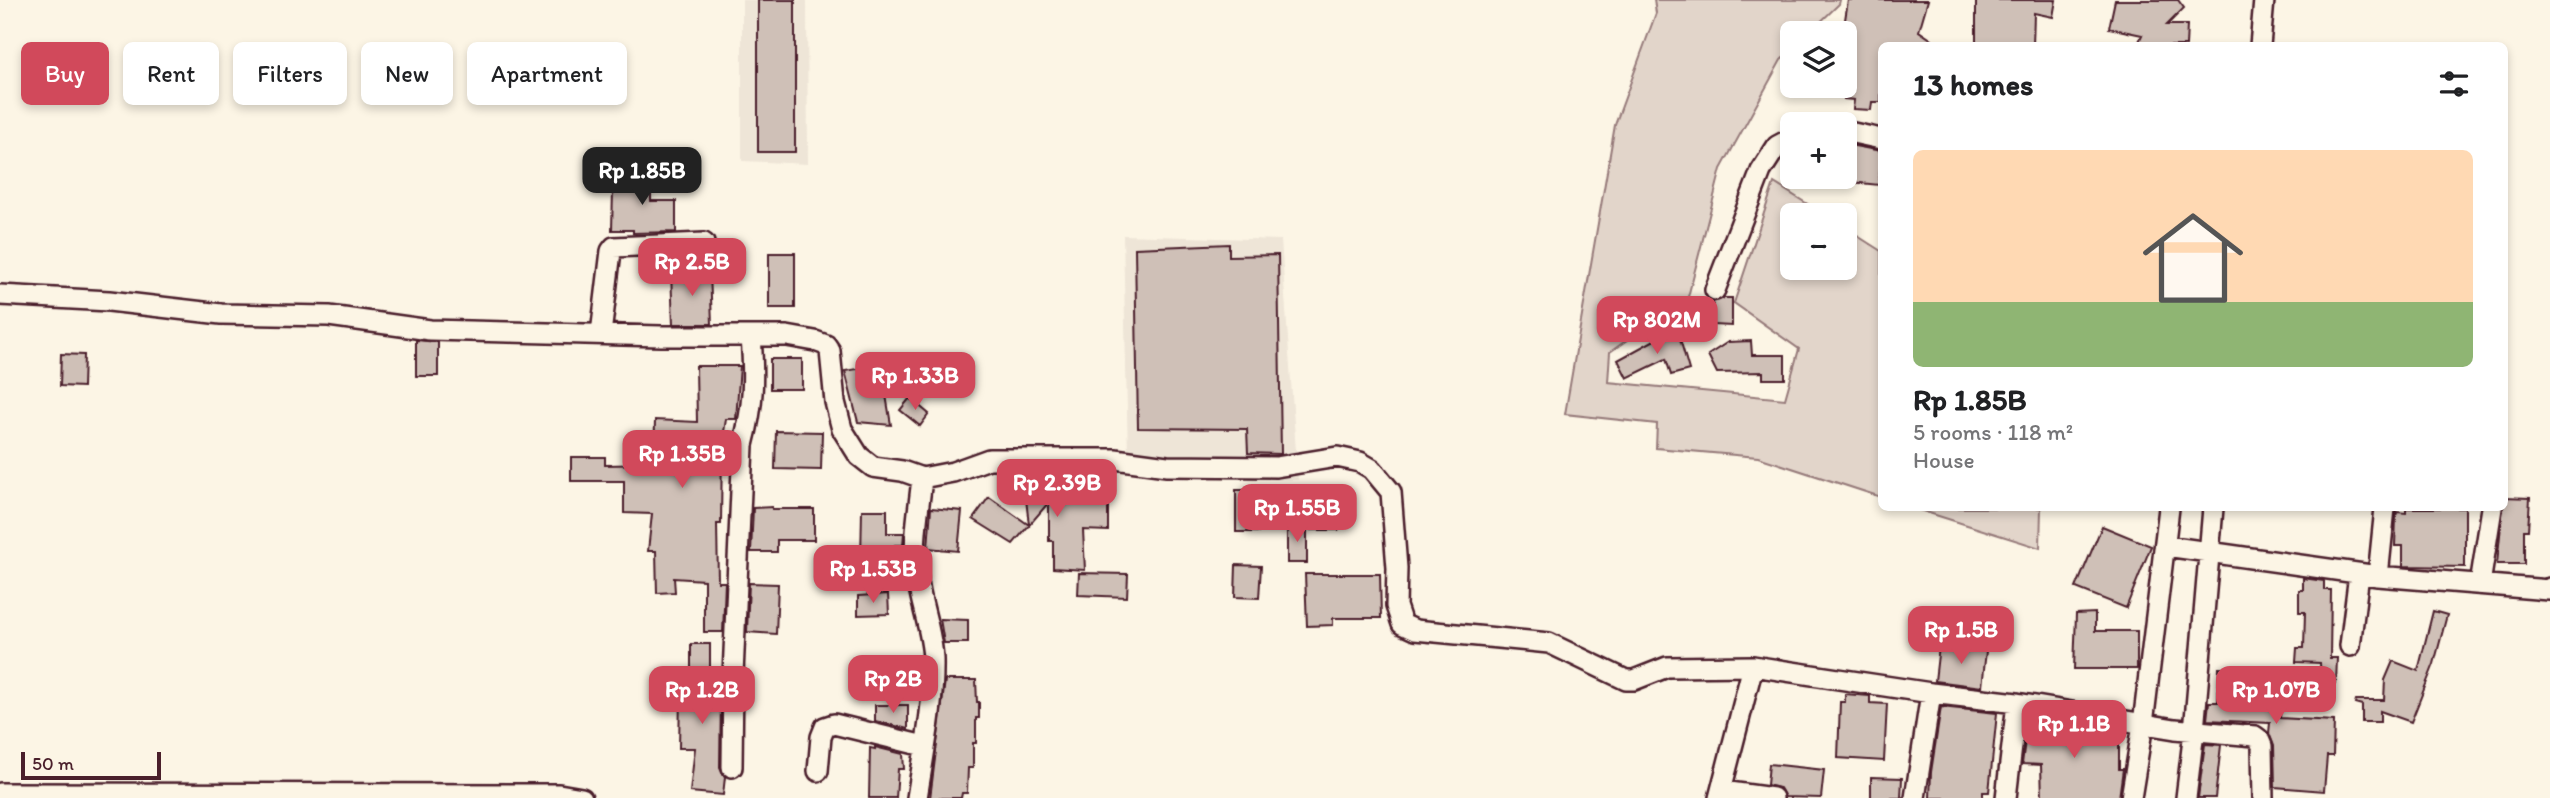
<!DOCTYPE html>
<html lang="en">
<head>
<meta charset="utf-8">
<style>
  :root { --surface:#fff; --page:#f2f2f2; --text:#202124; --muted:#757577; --accent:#d1495b }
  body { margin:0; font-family:Itim,sans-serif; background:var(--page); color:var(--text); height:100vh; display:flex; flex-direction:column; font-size:26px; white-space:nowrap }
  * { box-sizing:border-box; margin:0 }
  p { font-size:23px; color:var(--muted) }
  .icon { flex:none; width:38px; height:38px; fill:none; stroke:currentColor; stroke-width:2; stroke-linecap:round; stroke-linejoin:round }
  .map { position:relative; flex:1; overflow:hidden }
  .panel { position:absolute; left:1878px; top:42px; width:630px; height:469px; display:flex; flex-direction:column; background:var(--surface); border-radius:10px; box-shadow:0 4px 10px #0003 }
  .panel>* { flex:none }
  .guide { position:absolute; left:21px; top:42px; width:665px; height:63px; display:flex; gap:14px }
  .buttons { position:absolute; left:1780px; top:21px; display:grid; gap:14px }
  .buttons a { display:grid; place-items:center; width:77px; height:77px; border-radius:10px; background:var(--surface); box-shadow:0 4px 10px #0003; font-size:35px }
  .scale { position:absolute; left:21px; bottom:18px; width:140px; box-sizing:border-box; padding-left:7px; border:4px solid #4a1f2b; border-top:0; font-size:19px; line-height:24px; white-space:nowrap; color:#4a1f2b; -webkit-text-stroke:5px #fcf5e5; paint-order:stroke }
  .price { position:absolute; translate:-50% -60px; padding:0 16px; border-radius:14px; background:var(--accent); color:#fff; font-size:23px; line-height:46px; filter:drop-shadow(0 2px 4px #0008) }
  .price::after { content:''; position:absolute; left:50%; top:42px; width:21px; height:16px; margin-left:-10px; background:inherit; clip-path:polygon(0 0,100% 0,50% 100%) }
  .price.current { background:#222; color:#fff }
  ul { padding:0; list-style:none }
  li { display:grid; align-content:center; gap:14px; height:371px; padding:0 35px }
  li span { display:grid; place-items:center; height:217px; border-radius:10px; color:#555 }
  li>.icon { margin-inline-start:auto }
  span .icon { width:126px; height:126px; fill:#fffc; stroke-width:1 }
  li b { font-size:30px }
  h2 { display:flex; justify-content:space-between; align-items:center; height:84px; padding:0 35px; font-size:30px }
  .tag { padding:0 24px; border-radius:10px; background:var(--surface); box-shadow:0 4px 10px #0003; font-size:24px; line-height:63px }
  .tag.current { background:var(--accent); color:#fff }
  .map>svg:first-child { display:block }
  .built { fill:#eee5d7 }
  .green { fill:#e2d5ca; stroke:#967a7a; stroke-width:2 }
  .building { fill:#cfc0b7; stroke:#4a1f2b; stroke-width:2 }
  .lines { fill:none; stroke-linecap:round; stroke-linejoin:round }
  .street-casing { stroke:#4a1f2b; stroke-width:24 }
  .street { stroke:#fcf5e5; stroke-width:19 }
</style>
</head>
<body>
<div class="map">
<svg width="2550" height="798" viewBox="0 0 2550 798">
  <rect width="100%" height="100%" fill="#fcf5e5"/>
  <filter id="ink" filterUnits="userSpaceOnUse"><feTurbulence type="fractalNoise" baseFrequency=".0143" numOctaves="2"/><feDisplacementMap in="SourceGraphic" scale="14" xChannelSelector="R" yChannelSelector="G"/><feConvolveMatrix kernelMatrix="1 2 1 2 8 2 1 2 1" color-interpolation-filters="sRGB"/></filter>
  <g filter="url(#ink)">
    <!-- built -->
    <path class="built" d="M 742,0 L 807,0 L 808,164 L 742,161 Z
      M 1123,235 L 1281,240 L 1298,480 L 1244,479 L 1128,456 Z"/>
    <!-- green -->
    <path class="green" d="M 1654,0 L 1840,0 L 1839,4 L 1809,33 L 1792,33 L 1792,49 L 1781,60 L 1721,169 L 1688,297 L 1610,352 L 1608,382 L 1785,399 L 1799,349 L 1734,303 L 1774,183 L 1825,215 L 1792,215 L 1792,268 L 1844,268 L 1845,228 L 1881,251 L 1881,497 L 1758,457 L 1656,448 L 1657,424 L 1565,414 L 1615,125 L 1656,13 Z
      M 1913,508 L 2041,508 L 2040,548 Z"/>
    <!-- building -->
    <path class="building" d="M 758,0 L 795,0 L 795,152 L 758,152 Z
      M 1848,0 L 1928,0 L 1919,31 L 1941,46 L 1881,46 L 1881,102 L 1872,102 L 1871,110 L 1853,109 L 1854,100 L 1844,99 L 1843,33 Z
      M 1976,0 L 2056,0 L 2053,17 L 2034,13 L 2033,46 L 1976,42 Z
      M 2115,0 L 2178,0 L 2184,8 L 2167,25 L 2187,25 L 2186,46 L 2137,46 L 2142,35 L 2109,28 Z
      M 1844,144 L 1881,151 L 1879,185 L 1851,182 L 1852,170 L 1844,170 Z
      M 633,165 L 651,166 L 651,201 L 676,201 L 676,232 L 633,233 L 633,230 L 612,230 L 613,191 L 631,192 Z
      M 1229,244 L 1229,256 L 1278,255 L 1281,454 L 1248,453 L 1247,429 L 1138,428 L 1135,248 Z
      M 769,253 L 795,253 L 795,308 L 769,308 Z
      M 710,271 L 712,324 L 673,324 L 671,272 Z
      M 1724,298 L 1732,298 L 1732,326 L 1713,325 L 1713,302 Z
      M 1678,332 L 1689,370 L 1671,375 L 1666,359 L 1627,378 L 1618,360 L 1660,337 Z
      M 416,340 L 438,342 L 438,376 L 416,376 Z
      M 1751,341 L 1752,355 L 1785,355 L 1785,379 L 1763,379 L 1763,372 L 1717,373 L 1708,355 L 1728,342 Z
      M 61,354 L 84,355 L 83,387 L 60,386 Z
      M 770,359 L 802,359 L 802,389 L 770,389 Z
      M 881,365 L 891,425 L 858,422 L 845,371 Z
      M 696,366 L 740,366 L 736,419 L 726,419 L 722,445 L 721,524 L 717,524 L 718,582 L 725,582 L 723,632 L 704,632 L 704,580 L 674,578 L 675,592 L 657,593 L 656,551 L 648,551 L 652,514 L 624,513 L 624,481 L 571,481 L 571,457 L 605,457 L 605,465 L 654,464 L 655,420 L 697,422 Z
      M 910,398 L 929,414 L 920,426 L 900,410 Z
      M 776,431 L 822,432 L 821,470 L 775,469 Z
      M 1067,471 L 1082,471 L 1082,481 L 1108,482 L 1108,531 L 1083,530 L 1085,570 L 1053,568 L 1053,541 L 1049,541 L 1049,502 L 1013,544 L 973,519 L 989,497 L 1029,525 L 1026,499 L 1066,497 Z
      M 1236,490 L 1259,490 L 1259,532 L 1236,532 Z
      M 1311,490 L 1339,490 L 1339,530 L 1311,530 Z
      M 2504,497 L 2530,498 L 2528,530 L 2524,530 L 2524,564 L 2497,564 Z
      M 772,507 L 772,509 L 814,509 L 814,540 L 777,540 L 777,552 L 751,552 L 753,508 Z
      M 931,508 L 962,511 L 958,551 L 928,548 Z
      M 2406,508 L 2465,508 L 2465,567 L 2403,566 L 2403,546 L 2395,546 L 2396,517 L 2397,512 L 2406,513 Z
      M 862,510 L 887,510 L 887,533 L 904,533 L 903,545 L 895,545 L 895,559 L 861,559 Z
      M 1287,525 L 1307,525 L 1307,563 L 1287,563 Z
      M 2102,526 L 2151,546 L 2126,608 L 2076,588 Z
      M 1236,565 L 1261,566 L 1259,598 L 1235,597 Z
      M 1079,573 L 1128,574 L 1127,597 L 1078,595 Z
      M 1305,574 L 1380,574 L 1381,618 L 1333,618 L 1333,625 L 1307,626 Z
      M 2303,578 L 2324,581 L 2324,590 L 2331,590 L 2330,658 L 2337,658 L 2336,683 L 2321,683 L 2320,663 L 2296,662 L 2297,648 L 2304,648 L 2305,612 L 2299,612 L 2299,590 L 2303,590 Z
      M 749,583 L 778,584 L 776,634 L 747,632 Z
      M 888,594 L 889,614 L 858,615 L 858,596 Z
      M 2433,611 L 2447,615 L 2434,664 L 2411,722 L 2380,711 L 2380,722 L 2362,722 L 2362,705 L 2355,703 L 2356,700 L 2384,700 L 2385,680 L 2393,661 L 2418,671 Z
      M 2095,613 L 2095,631 L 2137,631 L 2137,669 L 2074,669 L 2076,614 Z
      M 940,619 L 968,620 L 968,643 L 944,643 Z
      M 691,644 L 710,644 L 710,696 L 721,696 L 720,767 L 725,777 L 723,795 L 690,792 L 695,748 L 679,748 L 680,695 L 691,696 Z
      M 1939,646 L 1986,651 L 1982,687 L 1935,681 Z
      M 2219,668 L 2282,671 L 2280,718 L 2334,721 L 2333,756 L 2327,756 L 2324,791 L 2275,787 L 2274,746 L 2269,733 L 2270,723 L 2207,720 L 2209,702 L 2218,702 Z
      M 945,680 L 976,680 L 977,702 L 979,702 L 979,718 L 976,718 L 976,743 L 973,743 L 973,768 L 968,768 L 967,793 L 962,793 L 961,798 L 930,798 Z
      M 1845,694 L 1870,696 L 1870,703 L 1887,704 L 1884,761 L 1838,758 L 1840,702 L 1845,702 Z
      M 875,705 L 908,705 L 908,729 L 875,721 Z
      M 1941,707 L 1997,713 L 1989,792 L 1983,792 L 1983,798 L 1930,798 L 1931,772 Z
      M 2028,717 L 2073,725 L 2073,730 L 2119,732 L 2119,769 L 2123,769 L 2119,798 L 2042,798 L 2041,765 L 2022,764 Z
      M 2205,744 L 2221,745 L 2215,798 L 2198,798 Z
      M 875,747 L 903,754 L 904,769 L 898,769 L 896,798 L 869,798 L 870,748 L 875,749 Z
      M 1769,764 L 1824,770 L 1821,798 L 1785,797 L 1780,788 L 1767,785 Z
      M 1871,777 L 1902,778 L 1901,798 L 1871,798 Z"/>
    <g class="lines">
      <defs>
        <path id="street" d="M 2260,46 L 2264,0
          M 1844,131 L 1881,139
          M 1715,290 L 1761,171 L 1777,146 L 1792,138
          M 0,295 L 109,301 L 221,314 L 329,316 L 430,330 L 661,336 L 787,336 L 815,341 L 826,345 L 830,351 L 835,402 L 842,429 L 859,456 L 873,467 L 902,471 L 922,478 L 953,472 L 989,459 L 1115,459 L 1167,466 L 1276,467 L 1337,457 L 1360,462 L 1372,469 L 1391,492 L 1397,568 L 1396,606 L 1402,624 L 1415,630 L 1549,643 L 1626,680 L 1634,680 L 1667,667 L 1753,666
          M 601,334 L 611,251 L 614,247 L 704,243
          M 2385,508 L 2378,576 L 2549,590 L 2550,588
          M 2166,546 L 2378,576
          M 2480,584 L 2492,508
          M 2350,646 L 2359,574
          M 732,767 L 733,675 L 743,445 C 754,404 754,377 751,336
          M 818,771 L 821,737 L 825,727 L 834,724 L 924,746
          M 1722,791 L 1773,798
          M 0,793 L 559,794 L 582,798
          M 917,798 C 924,752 934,706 933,659 C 932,631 920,603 917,575 C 912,543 919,509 922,478
          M 1719,798 L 1753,666 L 1931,693 L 2017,703 L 2175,729 L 2255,736 L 2259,739 L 2262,746 L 2263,798
          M 1915,798 L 1931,693
          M 2006,798 L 2017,703
          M 2131,798 L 2143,724 L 2169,508
          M 2186,798 L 2194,731 L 2213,508"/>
      </defs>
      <!-- street casing -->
      <use href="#street" class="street-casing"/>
      <!-- street -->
      <use href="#street" class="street"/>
    </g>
  </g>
</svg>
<div class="buttons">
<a><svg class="icon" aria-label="layers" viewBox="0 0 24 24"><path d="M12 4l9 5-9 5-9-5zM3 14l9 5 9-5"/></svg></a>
<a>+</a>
<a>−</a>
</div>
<div class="scale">50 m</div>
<b class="price current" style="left:642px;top:207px">Rp 1.85B</b>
<b class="price" style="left:692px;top:298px">Rp 2.5B</b>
<b class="price" style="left:1657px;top:356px">Rp 802M</b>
<b class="price" style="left:915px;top:412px">Rp 1.33B</b>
<b class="price" style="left:682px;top:490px">Rp 1.35B</b>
<b class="price" style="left:1057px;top:519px">Rp 2.39B</b>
<b class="price" style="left:1297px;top:544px">Rp 1.55B</b>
<b class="price" style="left:873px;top:605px">Rp 1.53B</b>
<b class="price" style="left:1961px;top:666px">Rp 1.5B</b>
<b class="price" style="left:893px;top:715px">Rp 2B</b>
<b class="price" style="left:702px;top:726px">Rp 1.2B</b>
<b class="price" style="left:2276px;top:726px">Rp 1.07B</b>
<b class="price" style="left:2074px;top:760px">Rp 1.1B</b>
<div class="guide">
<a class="tag current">Buy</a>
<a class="tag">Rent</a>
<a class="tag">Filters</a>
<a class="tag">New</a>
<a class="tag">Apartment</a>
</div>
<section class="panel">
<h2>13 homes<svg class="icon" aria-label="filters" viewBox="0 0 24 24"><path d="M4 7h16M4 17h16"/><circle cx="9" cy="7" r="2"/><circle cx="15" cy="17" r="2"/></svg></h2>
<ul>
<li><span style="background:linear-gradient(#ffd9b3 70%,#8fb573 0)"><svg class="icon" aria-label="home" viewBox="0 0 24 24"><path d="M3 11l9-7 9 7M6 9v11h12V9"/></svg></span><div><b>Rp 1.85B</b><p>5 rooms · 118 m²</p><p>House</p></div></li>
</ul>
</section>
</div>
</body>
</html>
